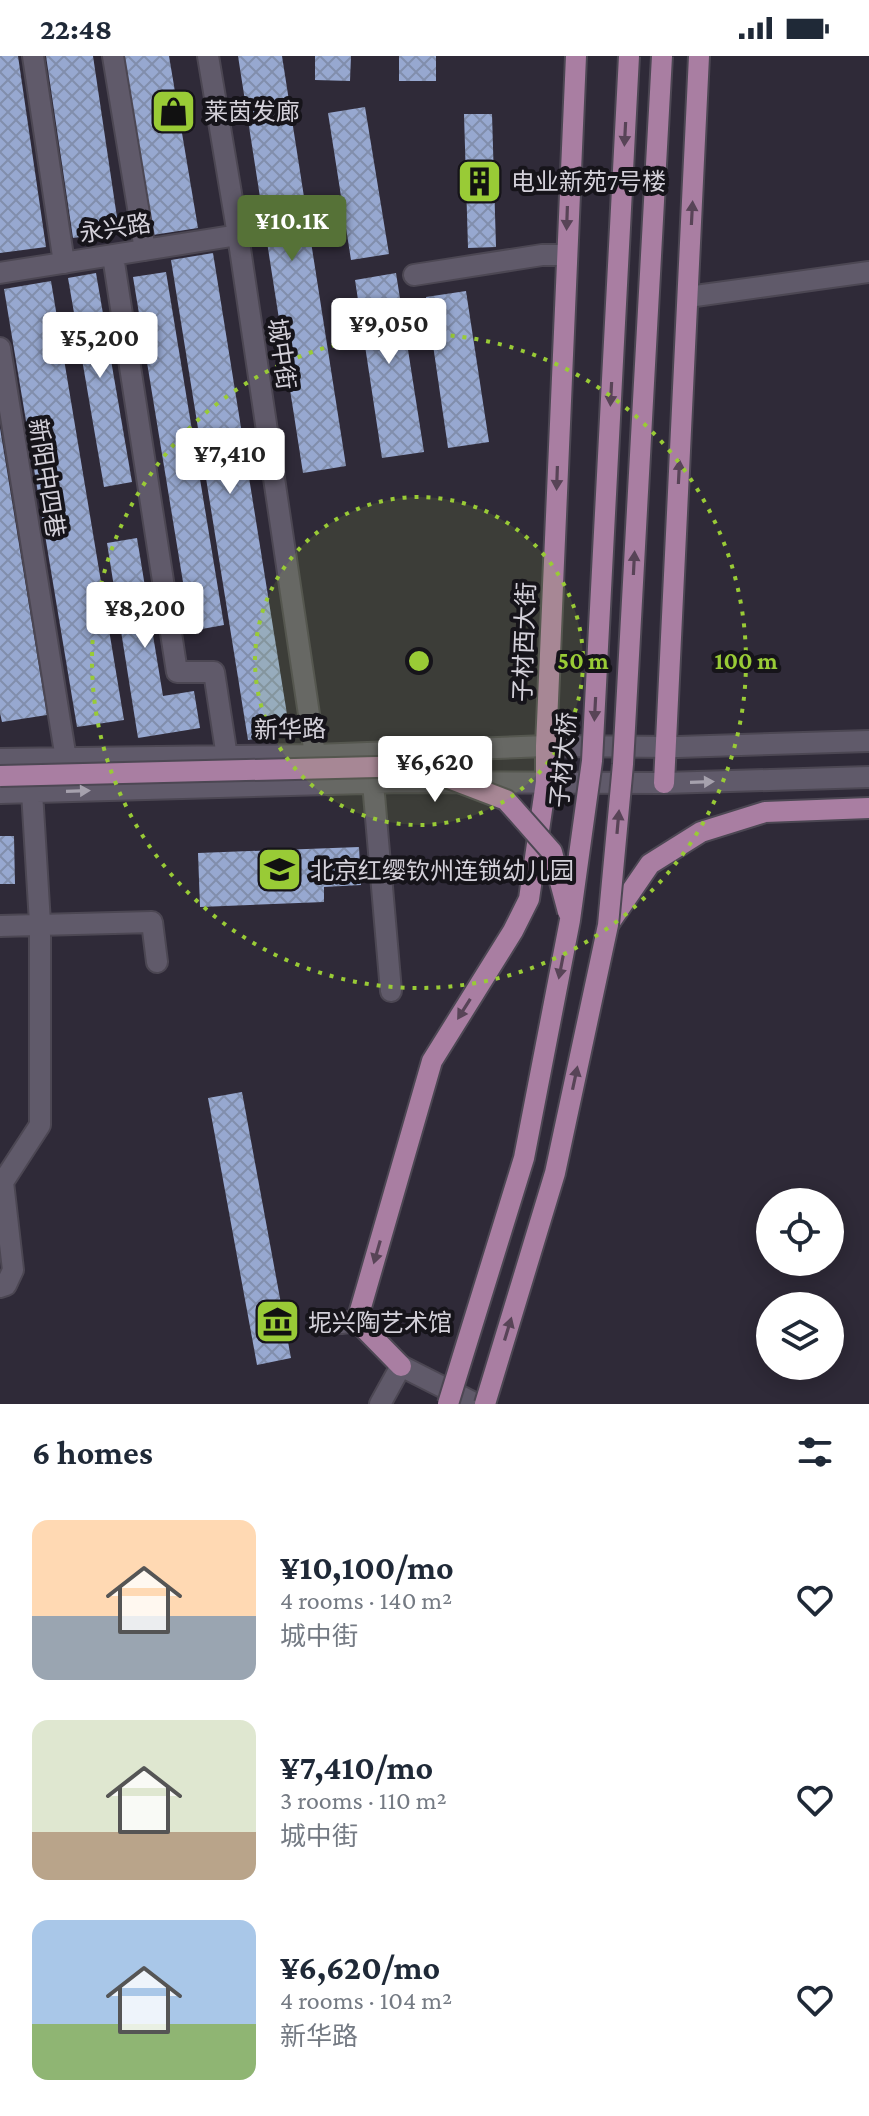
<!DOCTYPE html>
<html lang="en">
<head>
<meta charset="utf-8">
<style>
  :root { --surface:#fff; --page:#f6f6f7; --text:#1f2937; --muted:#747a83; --accent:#567237 }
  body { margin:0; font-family:"Crimson Pro","Noto Sans SC",serif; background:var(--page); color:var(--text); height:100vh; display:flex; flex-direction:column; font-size:30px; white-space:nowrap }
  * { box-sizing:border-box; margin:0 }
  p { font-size:26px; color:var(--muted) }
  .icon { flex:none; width:44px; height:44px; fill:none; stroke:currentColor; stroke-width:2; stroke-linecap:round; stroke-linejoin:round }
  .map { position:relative; height:1348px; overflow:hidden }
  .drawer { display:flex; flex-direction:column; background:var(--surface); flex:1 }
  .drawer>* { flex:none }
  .fabs { position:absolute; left:756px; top:1132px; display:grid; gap:16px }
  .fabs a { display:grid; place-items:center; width:88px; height:88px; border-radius:50%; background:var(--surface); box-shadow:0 4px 20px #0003; font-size:40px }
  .price { position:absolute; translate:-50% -68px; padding:0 18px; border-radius:8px; background:#fff; color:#222; font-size:26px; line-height:52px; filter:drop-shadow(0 2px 4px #0008) }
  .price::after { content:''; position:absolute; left:50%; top:48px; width:24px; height:18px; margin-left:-12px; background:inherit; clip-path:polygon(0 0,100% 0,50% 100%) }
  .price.current { background:var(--accent); color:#fff }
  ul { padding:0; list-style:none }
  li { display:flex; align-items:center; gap:24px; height:200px; padding:0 32px }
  li span { display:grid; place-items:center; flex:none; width:224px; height:160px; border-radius:16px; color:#555 }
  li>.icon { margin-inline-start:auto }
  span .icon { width:96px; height:96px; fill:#fffc; stroke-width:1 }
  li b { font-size:34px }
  h2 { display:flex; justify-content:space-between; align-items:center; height:96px; padding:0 32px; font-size:34px }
  .status { display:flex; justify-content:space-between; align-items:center; height:56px; padding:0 40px; background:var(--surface); direction:ltr }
  .status svg { height:22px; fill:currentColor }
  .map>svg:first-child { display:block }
  .building { fill:url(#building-cross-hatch) }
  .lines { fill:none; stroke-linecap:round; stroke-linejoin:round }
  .minor-casing { stroke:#4c4753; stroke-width:24 }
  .major-casing { stroke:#4c4753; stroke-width:24 }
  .minor { stroke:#605a6a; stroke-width:20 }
  .major { stroke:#a97ea2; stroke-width:20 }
  .major-bridge-casing { stroke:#4c4753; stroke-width:24; stroke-linecap:butt }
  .major-bridge { stroke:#a97ea2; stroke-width:20 }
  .oneway { fill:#584457 }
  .oneway2 { fill:#a6a1ad }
  .ring { fill:none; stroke:#99cb36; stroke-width:4; stroke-dasharray:4 8 }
  .labels { text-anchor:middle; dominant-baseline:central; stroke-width:8; stroke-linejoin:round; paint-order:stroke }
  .poi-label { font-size:24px; fill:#d4d1da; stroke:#16141a; text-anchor:start }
  .street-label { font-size:24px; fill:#d4d1da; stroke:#16141a }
  .centre { fill:#99cb36; stroke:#16141a; stroke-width:4 }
  .ring-label { font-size:24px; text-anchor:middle; font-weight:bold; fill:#99cb36; stroke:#16141a; stroke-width:8; stroke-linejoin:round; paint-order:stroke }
</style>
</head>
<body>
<div class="status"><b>22:48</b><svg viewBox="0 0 49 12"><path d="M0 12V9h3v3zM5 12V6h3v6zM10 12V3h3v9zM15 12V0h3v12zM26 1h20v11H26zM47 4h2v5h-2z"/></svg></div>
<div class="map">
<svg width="869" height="1348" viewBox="0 0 869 1348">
  <defs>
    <pattern id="building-cross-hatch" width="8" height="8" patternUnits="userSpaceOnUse" patternTransform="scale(2)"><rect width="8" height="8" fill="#97a8d0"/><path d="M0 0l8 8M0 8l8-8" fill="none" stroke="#818eac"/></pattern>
  </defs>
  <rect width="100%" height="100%" fill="#2f2a38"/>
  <!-- building -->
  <path class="building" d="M 0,0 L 18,0 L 46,191 L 0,197 Z
    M 46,0 L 93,0 L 119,175 L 73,182 Z
    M 124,0 L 169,0 L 198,172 L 153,179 Z
    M 238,0 L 282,0 L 346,410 L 303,417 Z
    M 315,0 L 351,0 L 350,25 L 315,24 Z
    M 399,0 L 436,0 L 436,25 L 399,25 Z
    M 365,51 L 389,198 L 351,204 L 328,57 Z
    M 464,58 L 492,58 L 496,191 L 468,192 Z
    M 213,197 L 290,677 L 248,684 L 171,204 Z
    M 166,216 L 224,569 L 191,575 L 133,221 Z
    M 96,217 L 132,426 L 104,431 L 68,222 Z
    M 396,217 L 424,396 L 382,402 L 355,224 Z
    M 51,225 L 124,664 L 77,671 L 4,233 Z
    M 466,235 L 489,386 L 448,392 L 426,241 Z
    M 0,372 L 47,659 L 2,666 L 0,657 Z
    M 137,482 L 163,640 L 194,635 L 200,672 L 138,682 L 107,487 Z
    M 0,780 L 14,780 L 15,828 L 0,828 Z
    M 359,791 L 361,829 L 324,831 L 324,846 L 200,851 L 198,797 Z
    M 242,1036 L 291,1302 L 257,1309 L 208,1042 Z"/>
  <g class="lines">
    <defs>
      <path id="minor" d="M 33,0 L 64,207
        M 113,0 L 145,194
        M 208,0 L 238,179 L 315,699
        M 113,200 L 177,616 L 214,616 L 227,701
        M 0,217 L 238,179
        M 414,219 L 542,199 L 566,199
        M 688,241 L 869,216
        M 0,292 L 66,703
        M 0,703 L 315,699 L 546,690 L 678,691 L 869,685
        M 373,727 L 391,935
        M 0,737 L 403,726 L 664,727 L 869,721
        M 0,870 L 152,866 L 157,906
        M 0,1231 L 6,1229 L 13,1214 L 3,1126 L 40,1069 L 40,867 L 32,736
        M 341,1267 L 357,1265
        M 380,1348 L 401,1310 L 476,1348"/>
      <path id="major" d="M 664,727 L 699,0
        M 608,869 L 650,808 L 701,776 L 765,756 L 869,752
        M 401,1310 L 357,1265 L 432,1005 L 513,875 L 529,843 L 546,726 L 546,690 L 576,0"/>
    </defs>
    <!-- minor casing -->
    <use href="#minor" class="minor-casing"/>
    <!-- major casing -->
    <use href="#major" class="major-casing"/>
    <!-- minor -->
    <use href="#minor" class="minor"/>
    <!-- major -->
    <use href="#major" class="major"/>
    <defs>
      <path id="major-bridge" d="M 0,720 L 417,710 L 506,744 L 552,796 L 568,856
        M 448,1348 L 524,1102 L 570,864 L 592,705 L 629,0
        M 485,1348 L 555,1117 L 608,869 L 623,708 L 662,0"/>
    </defs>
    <!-- major-bridge casing -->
    <use href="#major-bridge" class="major-bridge-casing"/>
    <!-- major-bridge -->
    <use href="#major-bridge" class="major-bridge"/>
  </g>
  <!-- one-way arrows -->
  <defs><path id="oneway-solid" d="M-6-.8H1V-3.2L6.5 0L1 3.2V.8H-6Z" transform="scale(2)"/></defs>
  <g class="oneway">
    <use href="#oneway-solid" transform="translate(625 78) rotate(93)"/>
    <use href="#oneway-solid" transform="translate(692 157) rotate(-87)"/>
    <use href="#oneway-solid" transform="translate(567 162) rotate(92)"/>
    <use href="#oneway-solid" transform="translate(611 338) rotate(93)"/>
    <use href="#oneway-solid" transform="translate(679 416) rotate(-87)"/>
    <use href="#oneway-solid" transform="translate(557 422) rotate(92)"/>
    <use href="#oneway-solid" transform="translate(634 507) rotate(-87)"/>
    <use href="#oneway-solid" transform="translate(595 653) rotate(93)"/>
    <use href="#oneway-solid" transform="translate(618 766) rotate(-85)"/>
    <use href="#oneway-solid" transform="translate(561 911) rotate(101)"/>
    <use href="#oneway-solid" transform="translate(464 953) rotate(122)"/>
    <use href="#oneway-solid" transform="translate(575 1022) rotate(-78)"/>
    <use href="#oneway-solid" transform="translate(377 1196) rotate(106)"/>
    <use href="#oneway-solid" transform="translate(508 1273) rotate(-73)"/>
  </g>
  <g class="oneway2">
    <use href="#oneway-solid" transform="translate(702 726) rotate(-2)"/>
    <use href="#oneway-solid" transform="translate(78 735) rotate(-2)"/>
  </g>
  <!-- distance rings -->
  <circle cx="419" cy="605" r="164" fill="#99cb36" fill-opacity=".12"/>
  <g class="ring">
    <circle cx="419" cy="605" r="164"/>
    <circle cx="419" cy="605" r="327"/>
  </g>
  <!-- icons -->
  <defs>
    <symbol id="shop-square" viewBox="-11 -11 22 22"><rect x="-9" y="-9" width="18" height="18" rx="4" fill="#99cb36" stroke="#16141a"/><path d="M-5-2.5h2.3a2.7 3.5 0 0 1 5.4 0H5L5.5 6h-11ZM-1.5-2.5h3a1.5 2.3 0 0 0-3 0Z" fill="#111"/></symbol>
    <symbol id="building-square" viewBox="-11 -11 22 22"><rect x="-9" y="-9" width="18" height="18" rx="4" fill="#99cb36" stroke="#16141a"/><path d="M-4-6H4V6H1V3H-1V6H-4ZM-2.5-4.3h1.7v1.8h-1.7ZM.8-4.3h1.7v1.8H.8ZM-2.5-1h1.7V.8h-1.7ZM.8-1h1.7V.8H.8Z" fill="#111"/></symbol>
    <symbol id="school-square" viewBox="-11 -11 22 22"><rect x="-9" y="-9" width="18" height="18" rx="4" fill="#99cb36" stroke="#16141a"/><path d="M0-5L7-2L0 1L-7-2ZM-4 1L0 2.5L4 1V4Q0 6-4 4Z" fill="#111"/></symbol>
    <symbol id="museum-square" viewBox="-11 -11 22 22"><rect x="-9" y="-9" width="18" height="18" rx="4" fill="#99cb36" stroke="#16141a"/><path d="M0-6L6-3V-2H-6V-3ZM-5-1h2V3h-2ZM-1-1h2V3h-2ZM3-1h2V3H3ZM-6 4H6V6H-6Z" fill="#111"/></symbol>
  </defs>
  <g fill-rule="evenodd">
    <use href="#shop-square" x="148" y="30" width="51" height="51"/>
    <use href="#building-square" x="454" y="100" width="51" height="51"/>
    <use href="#school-square" x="254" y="788" width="51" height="51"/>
    <use href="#museum-square" x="252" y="1240" width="51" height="51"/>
  </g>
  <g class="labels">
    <!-- poi labels -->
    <g class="poi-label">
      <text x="204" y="55">莱茵发廊</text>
      <text x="511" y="125">电业新苑7号楼</text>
      <text x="310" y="814">北京红缨钦州连锁幼儿园</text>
      <text x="308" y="1266">坭兴陶艺术馆</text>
    </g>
    <!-- street labels -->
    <g class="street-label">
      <text transform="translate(115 172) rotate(-9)">永兴路</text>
      <text transform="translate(282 298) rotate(82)">城中街</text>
      <text transform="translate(47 422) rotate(81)">新阳中四巷</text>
      <text transform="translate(524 586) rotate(-88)">子材西大街</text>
      <text transform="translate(290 673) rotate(-1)">新华路</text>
      <text transform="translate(563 704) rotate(-85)">子材大桥</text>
    </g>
  </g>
  <circle cx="419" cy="605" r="12" class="centre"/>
  <g class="ring-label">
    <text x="583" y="613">50 m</text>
    <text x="746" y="613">100 m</text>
  </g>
</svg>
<div class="fabs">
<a><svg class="icon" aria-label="locate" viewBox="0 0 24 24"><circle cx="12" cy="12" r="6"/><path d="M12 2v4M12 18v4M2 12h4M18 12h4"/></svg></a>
<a><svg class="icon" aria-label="layers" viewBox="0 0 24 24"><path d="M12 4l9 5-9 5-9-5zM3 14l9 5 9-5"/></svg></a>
</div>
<b class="price current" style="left:292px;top:207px">¥10.1K</b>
<b class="price" style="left:389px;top:310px">¥9,050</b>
<b class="price" style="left:100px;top:324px">¥5,200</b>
<b class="price" style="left:230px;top:440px">¥7,410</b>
<b class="price" style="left:145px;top:594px">¥8,200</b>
<b class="price" style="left:435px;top:748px">¥6,620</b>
</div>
<section class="drawer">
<h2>6 homes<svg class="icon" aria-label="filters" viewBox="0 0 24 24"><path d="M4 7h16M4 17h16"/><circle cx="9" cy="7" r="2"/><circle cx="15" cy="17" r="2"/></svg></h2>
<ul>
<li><span style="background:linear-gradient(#ffd9b3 60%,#9aa5b1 0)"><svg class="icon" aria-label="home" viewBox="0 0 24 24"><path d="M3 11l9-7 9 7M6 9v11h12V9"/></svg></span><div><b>¥10,100/mo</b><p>4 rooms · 140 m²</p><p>城中街</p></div><svg class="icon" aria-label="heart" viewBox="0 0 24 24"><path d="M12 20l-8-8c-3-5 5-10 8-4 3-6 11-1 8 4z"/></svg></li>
<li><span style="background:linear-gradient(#dfe7d0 70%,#b9a48a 0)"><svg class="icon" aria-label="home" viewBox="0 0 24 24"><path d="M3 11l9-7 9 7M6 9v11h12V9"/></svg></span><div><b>¥7,410/mo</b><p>3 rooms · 110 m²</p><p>城中街</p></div><svg class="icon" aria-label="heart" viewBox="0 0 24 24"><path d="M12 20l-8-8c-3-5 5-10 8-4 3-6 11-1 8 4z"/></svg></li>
<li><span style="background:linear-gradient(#a9c7e8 65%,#8fb573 0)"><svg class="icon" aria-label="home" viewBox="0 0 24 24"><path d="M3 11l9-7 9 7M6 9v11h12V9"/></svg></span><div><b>¥6,620/mo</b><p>4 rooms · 104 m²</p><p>新华路</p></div><svg class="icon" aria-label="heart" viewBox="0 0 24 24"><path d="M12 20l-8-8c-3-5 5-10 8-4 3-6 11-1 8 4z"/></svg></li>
</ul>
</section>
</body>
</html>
